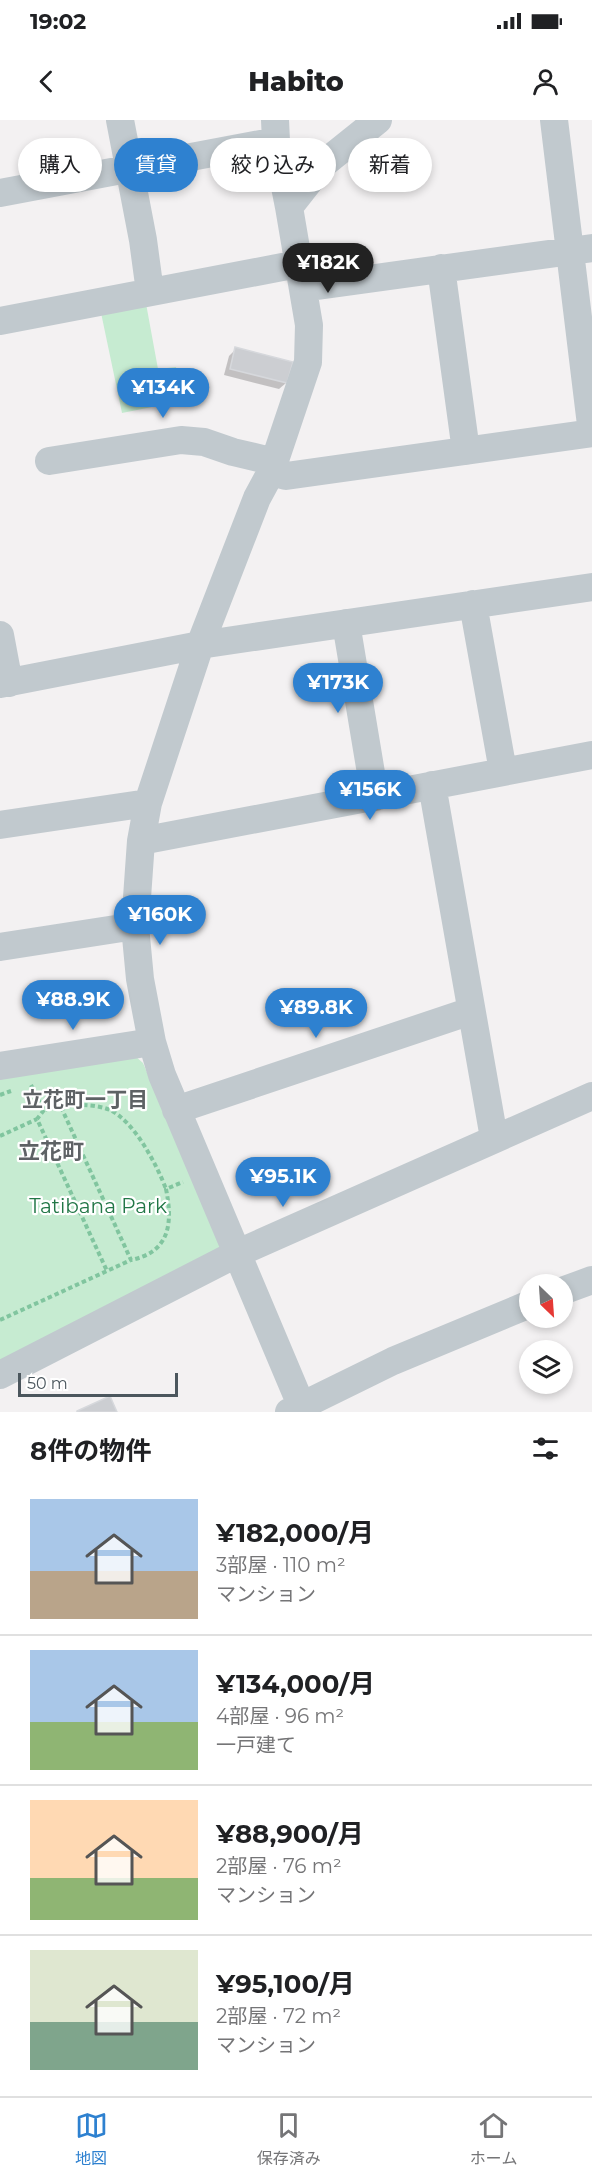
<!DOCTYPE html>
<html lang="ja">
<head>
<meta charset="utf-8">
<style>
  :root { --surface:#fff; --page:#f6f6f6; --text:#202124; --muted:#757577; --line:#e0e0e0; --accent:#2e81d0 }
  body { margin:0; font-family:Montserrat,"Noto Sans JP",sans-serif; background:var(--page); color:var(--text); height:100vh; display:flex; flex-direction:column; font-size:22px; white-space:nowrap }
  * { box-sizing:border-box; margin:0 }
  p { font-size:20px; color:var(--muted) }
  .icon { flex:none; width:33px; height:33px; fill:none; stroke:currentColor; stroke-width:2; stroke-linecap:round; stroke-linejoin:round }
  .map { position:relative; height:1292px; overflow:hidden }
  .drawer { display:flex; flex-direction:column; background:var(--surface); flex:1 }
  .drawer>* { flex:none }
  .top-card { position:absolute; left:18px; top:18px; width:556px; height:54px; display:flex; gap:12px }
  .needle { width:39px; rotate:155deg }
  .tools { position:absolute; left:519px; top:1154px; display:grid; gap:12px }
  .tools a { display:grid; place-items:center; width:54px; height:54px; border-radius:50%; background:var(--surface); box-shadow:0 3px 9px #0003; font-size:30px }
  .scale { position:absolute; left:18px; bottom:15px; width:160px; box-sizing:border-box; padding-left:6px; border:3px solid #4b565d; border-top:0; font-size:16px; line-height:21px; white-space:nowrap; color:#4b565d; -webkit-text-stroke:4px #fff; paint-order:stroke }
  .price { position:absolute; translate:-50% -51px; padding:0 14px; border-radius:21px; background:var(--accent); color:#fff; font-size:20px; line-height:39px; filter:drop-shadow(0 2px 3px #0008) }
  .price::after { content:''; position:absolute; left:50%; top:36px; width:18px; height:14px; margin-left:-9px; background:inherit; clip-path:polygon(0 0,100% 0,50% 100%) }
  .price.selected { background:#222; color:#fff }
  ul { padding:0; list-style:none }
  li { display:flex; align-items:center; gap:18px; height:150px; padding:0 30px }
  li+li { border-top:2px solid var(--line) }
  li span { display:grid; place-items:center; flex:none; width:168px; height:120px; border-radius:0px; color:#555 }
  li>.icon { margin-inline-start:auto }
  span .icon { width:72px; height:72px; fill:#fffc; stroke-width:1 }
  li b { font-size:26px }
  h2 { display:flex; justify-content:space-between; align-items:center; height:72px; padding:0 30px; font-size:26px }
  .pill { padding:0 21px; border-radius:27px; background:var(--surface); box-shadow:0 3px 9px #0003; font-size:21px; line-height:54px }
  .pill.selected { background:var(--accent); color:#fff }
  .status { display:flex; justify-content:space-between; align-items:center; height:42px; padding:0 30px; background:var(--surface); direction:ltr }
  .status svg { height:16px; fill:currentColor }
  header { display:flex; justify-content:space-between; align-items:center; height:78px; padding:0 30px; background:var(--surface); font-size:27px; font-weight:800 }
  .tab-bar { display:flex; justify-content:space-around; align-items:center; height:84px; border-top:2px solid var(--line); background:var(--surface); font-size:16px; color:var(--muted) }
  .tab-bar a { display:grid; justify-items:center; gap:3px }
  .tab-bar .selected { color:var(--accent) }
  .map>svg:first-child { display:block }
  .green { fill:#c6ebd1 }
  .shadow { fill:#0003 }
  .building { fill:#ccced2; stroke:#d6d8dc; stroke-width:1.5 }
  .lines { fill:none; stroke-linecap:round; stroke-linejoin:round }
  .path { stroke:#81c59f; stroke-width:4; stroke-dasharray:4.5 3; stroke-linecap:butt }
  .minor { stroke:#c1c9ce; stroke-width:28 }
  .labels { text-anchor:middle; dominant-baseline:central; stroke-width:4.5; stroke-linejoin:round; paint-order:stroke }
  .park-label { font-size:20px; fill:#227747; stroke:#fff }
  .neighbourhood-label { font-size:21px; font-weight:bold; fill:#5e6265; stroke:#fff }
  .quarter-label { font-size:22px; font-weight:bold; fill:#5e6265; stroke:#fff }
</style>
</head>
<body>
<div class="status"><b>19:02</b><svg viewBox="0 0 49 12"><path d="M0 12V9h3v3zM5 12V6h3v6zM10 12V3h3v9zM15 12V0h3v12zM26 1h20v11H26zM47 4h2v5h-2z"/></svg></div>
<header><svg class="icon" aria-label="back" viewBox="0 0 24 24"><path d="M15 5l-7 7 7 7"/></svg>Habito<svg class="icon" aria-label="person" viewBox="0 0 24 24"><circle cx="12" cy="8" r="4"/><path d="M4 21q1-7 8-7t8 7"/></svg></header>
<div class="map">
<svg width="592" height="1292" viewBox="0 0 592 1292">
  <rect width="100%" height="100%" fill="#f3f1f2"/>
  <!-- green -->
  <path class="green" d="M 145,178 L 158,249 L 176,247 L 182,281 L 122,293 L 100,188 Z
    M 135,936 L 143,943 L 221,1127 L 0,1244 L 0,958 Z"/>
  <!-- shadow -->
  <path class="shadow" d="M 236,229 L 286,263 L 279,269 L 224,255 L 229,236 Z"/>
  <!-- building -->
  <path class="building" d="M 235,227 L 293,242 L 287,263 L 230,249 Z
    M 110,1276 L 117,1292 L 77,1292 L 77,1291 Z"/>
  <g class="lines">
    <!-- path -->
    <path class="path" d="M 31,965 L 44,990 C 63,985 91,982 110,990 C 134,1001 157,1045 166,1069
      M 0,975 L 11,971
      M 61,987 L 131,1140 C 170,1132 173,1103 166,1069 L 183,1062
      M 44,990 L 37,999 L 107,1151
      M 0,1016 L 37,999
      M 0,1200 L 131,1140"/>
    <!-- minor -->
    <path class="minor" d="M 120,0 L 143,120 L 150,172
      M 275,0 L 276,21 L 289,87
      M 554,0 L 592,313
      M 0,73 L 276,21
      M 441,148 L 466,331
      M 303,168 L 592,128
      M 0,201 L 298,144
      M 49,341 L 181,320 L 204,322 L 233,332 L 275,342
      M 271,352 L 286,356 L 592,313
      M 473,484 L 503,651
      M 346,503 L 375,677
      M 0,515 L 9,563
      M 0,564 L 200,525 L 592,467
      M 432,665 L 494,1018
      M 0,705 L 148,683
      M 141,721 L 592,635
      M 0,827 L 135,806
      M 0,946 L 152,922
      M 176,990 L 471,891
      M 562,1171 L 592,1160
      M 0,1255 L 238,1133 L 592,976
      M 289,1292 L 393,1241 L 530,1184
      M 304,1292 L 162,955 L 152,922 L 140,859 L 135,806 L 141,721 L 148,683 L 200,525 L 257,378 L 271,352 L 308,242 L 309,205 L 289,87 L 322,45 L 378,0"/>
  </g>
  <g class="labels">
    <!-- park labels -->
    <g class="park-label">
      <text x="98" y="1086">Tatibana Park</text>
    </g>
    <!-- neighbourhood labels -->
    <g class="neighbourhood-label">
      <text x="85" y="979">立花町一丁目</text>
    </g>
    <!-- quarter labels -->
    <g class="quarter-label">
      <text x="51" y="1031">立花町</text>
    </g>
  </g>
</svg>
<div class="tools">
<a><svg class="needle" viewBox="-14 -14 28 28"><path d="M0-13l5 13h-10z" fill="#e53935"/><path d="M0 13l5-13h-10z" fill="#757577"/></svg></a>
<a><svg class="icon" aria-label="layers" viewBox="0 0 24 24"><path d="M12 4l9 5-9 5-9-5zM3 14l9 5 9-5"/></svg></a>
</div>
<div class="scale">50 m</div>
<b class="price selected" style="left:328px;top:174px">¥182K</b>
<b class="price" style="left:163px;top:299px">¥134K</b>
<b class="price" style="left:338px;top:594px">¥173K</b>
<b class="price" style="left:370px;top:701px">¥156K</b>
<b class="price" style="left:160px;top:826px">¥160K</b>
<b class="price" style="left:73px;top:911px">¥88.9K</b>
<b class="price" style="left:316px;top:919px">¥89.8K</b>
<b class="price" style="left:283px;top:1088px">¥95.1K</b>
<div class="top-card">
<a class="pill">購入</a>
<a class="pill selected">賃貸</a>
<a class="pill">絞り込み</a>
<a class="pill">新着</a>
</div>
</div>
<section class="drawer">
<h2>8件の物件<svg class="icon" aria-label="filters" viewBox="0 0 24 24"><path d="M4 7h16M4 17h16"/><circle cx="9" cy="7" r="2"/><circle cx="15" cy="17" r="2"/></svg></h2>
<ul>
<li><span style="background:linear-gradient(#a9c7e8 60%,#b9a48a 0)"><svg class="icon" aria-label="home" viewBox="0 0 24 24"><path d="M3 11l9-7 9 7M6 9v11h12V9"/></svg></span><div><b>¥182,000/月</b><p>3部屋 · 110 m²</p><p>マンション</p></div></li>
<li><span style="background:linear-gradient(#a9c7e8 60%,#8fb573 0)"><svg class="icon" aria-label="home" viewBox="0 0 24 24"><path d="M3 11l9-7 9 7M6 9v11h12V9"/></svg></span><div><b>¥134,000/月</b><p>4部屋 · 96 m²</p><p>一戸建て</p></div></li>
<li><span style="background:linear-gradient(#ffd9b3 65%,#8fb573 0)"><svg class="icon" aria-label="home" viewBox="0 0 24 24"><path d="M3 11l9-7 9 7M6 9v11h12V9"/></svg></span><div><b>¥88,900/月</b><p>2部屋 · 76 m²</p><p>マンション</p></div></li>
<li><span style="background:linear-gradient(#dfe7d0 60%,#7fa58c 0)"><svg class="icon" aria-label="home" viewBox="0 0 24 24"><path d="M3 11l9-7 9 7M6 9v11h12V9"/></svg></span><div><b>¥95,100/月</b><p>2部屋 · 72 m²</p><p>マンション</p></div></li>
</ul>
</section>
<nav class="tab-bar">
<a class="selected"><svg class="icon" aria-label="map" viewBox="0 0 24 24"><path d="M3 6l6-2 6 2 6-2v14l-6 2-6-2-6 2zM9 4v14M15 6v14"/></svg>地図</a>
<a><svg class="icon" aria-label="saved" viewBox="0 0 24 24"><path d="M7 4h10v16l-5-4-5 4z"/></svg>保存済み</a>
<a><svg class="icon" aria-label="home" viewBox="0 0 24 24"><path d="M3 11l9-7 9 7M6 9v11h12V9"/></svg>ホーム</a>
</nav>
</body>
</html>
